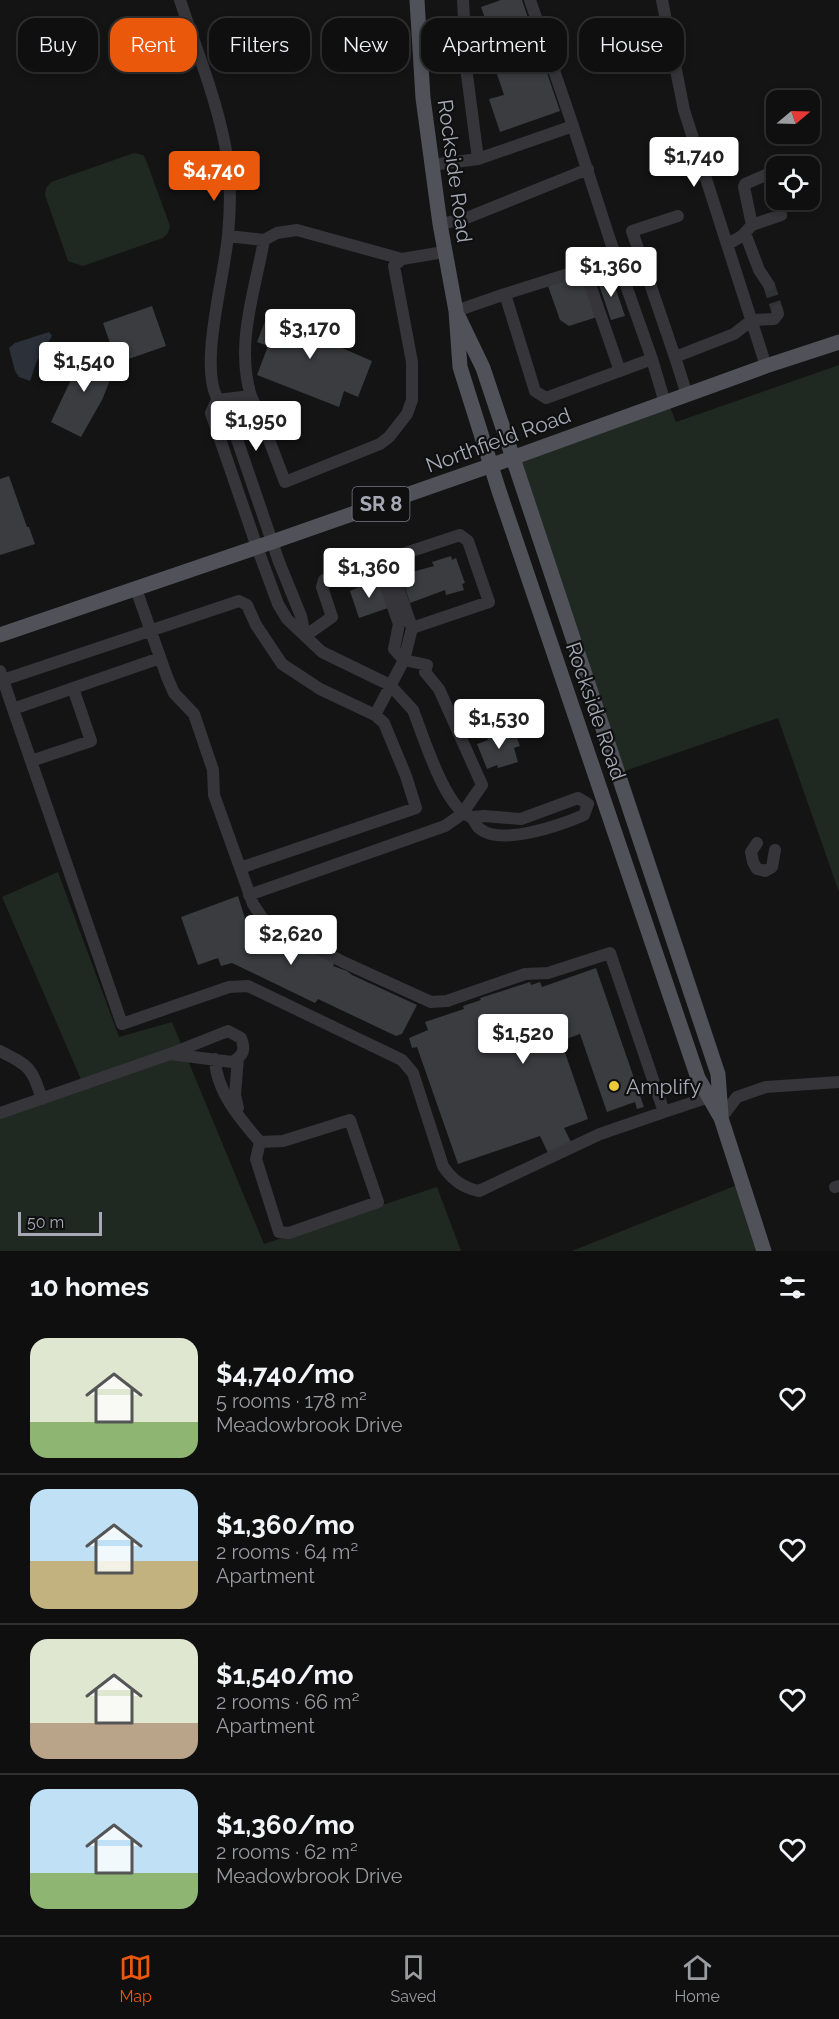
<!DOCTYPE html>
<html lang="en">
<head>
<meta charset="utf-8">
<style>
  :root { --surface:#0f0f10; --page:#181819; --text:#f1f3f6; --muted:#9b9c9f; --line:#2f2f30; --accent:#ea580c }
  body { margin:0; font-family:Raleway,sans-serif; background:var(--page); color:var(--text); height:100vh; display:flex; flex-direction:column; font-size:22px; white-space:nowrap }
  * { box-sizing:border-box; margin:0 }
  p { font-size:20px; color:var(--muted) }
  .icon { flex:none; width:33px; height:33px; fill:none; stroke:currentColor; stroke-width:2; stroke-linecap:round; stroke-linejoin:round }
  .map { position:relative; height:1251px; overflow:hidden }
  .panel { display:flex; flex-direction:column; background:var(--surface); flex:1 }
  .panel>* { flex:none }
  .hud { position:absolute; left:18px; top:18px; width:804px; height:54px; display:flex; gap:12px }
  .needle { width:39px; rotate:71deg }
  .fabs { position:absolute; left:766px; top:90px; display:grid; gap:12px }
  .fabs a { display:grid; place-items:center; width:54px; height:54px; border-radius:12px; background:var(--surface); box-shadow:0 3px 9px #0003,0 0 0 2px var(--line); font-size:30px }
  .scale { position:absolute; left:18px; bottom:15px; width:84px; box-sizing:border-box; padding-left:6px; border:3px solid #a6a8b5; border-top:0; font-size:16px; line-height:21px; white-space:nowrap; color:#a6a8b5; -webkit-text-stroke:4px #0f0f10; paint-order:stroke }
  .price { position:absolute; translate:-50% -51px; padding:0 14px; border-radius:6px; background:#fff; color:#222; font-size:20px; line-height:39px; filter:drop-shadow(0 2px 3px #0008) }
  .price::after { content:''; position:absolute; left:50%; top:36px; width:18px; height:14px; margin-left:-9px; background:inherit; clip-path:polygon(0 0,100% 0,50% 100%) }
  .price.current { background:var(--accent); color:#fff }
  ul { padding:0; list-style:none }
  li { display:flex; align-items:center; gap:18px; height:150px; padding:0 30px }
  li+li { border-top:2px solid var(--line) }
  li span { display:grid; place-items:center; flex:none; width:168px; height:120px; border-radius:18px; color:#555 }
  li>.icon { margin-inline-start:auto }
  span .icon { width:72px; height:72px; fill:#fffc; stroke-width:1 }
  li b { font-size:26px }
  h2 { display:flex; justify-content:space-between; align-items:center; height:72px; padding:0 30px; font-size:26px }
  .pill { padding:0 21px; border-radius:18px; background:var(--surface); box-shadow:0 3px 9px #0003,0 0 0 2px var(--line); font-size:21px; line-height:54px }
  .pill.current { background:var(--accent); color:#fff }
  .tabs { display:flex; justify-content:space-around; align-items:center; height:84px; border-top:2px solid var(--line); background:var(--surface); font-size:16px; color:var(--muted) }
  .tabs a { display:grid; justify-items:center; gap:3px }
  .tabs .current { color:var(--accent) }
  .map>svg:first-child { display:block }
  .green { fill:#202822 }
  .water { fill:#2b3039 }
  .building { fill:#3b3c3f }
  .lines { fill:none; stroke-linecap:round; stroke-linejoin:round }
  .minor-tunnel { stroke:#313235; stroke-width:12; stroke-dasharray:12 6; stroke-linecap:butt }
  .minor { stroke:#35353a; stroke-width:12 }
  .major { stroke:#515259; stroke-width:15 }
  .poi-dot { fill:#e9ca38; stroke:#0f0f10; stroke-width:2 }
  .labels { text-anchor:middle; dominant-baseline:central; stroke-width:4.5; stroke-linejoin:round; paint-order:stroke }
  .shield { fill:#0f0f10; stroke:#797a84; stroke-width:1.5 }
  .shield-label { font-size:20px; font-weight:bold; fill:#a6a8b5 }
  .street-label { font-size:21px; fill:#a6a8b5; stroke:#0f0f10 }
  .poi-label { font-size:21px; fill:#a6a8b5; stroke:#0f0f10; text-anchor:start }
</style>
</head>
<body>
<div class="map">
<svg width="839" height="1251" viewBox="0 0 839 1251">
  <rect width="100%" height="100%" fill="#141415"/>
  <!-- green -->
  <path class="green" d="M 134,153 L 143,155 L 146,160 L 170,226 L 168,233 L 163,238 L 83,266 L 68,261 L 45,195 L 46,188 L 51,182 Z
    M 839,365 L 839,892 L 778,718 L 619,773 L 513,458 L 668,402 L 676,422 Z
    M 58,872 L 119,1037 L 172,1022 L 264,1244 L 437,1187 L 461,1251 L 0,1251 L 0,1113 L 83,1084 L 2,897 Z
    M 742,1183 L 764,1251 L 572,1251 Z"/>
  <!-- water -->
  <path class="water" d="M 49,332 L 52,336 L 36,363 L 30,381 L 19,377 L 15,371 L 9,348 L 15,343 Z"/>
  <!-- building -->
  <path class="building" d="M 501,0 L 522,0 L 536,42 L 498,55 L 481,7 Z
    M 542,58 L 560,111 L 500,132 L 489,99 L 504,95 L 497,74 Z
    M 582,274 L 597,317 L 569,326 L 560,320 L 548,286 Z
    M 611,275 L 625,316 L 611,320 L 597,279 Z
    M 152,306 L 166,346 L 117,363 L 103,323 Z
    M 269,311 L 316,329 L 319,322 L 341,330 L 335,345 L 372,361 L 358,397 L 344,391 L 339,407 L 257,375 L 268,346 L 257,342 Z
    M 86,348 L 117,363 L 102,400 L 81,437 L 51,422 Z
    M 9,476 L 27,527 L 29,527 L 35,544 L 0,555 L 0,479 Z
    M 451,556 L 452,560 L 456,558 L 465,583 L 462,584 L 464,590 L 446,595 L 445,590 L 410,603 L 401,575 L 434,566 L 432,562 Z
    M 380,581 L 388,608 L 359,618 L 350,591 L 371,582 L 372,584 Z
    M 507,729 L 511,739 L 517,738 L 520,746 L 514,748 L 518,762 L 498,768 L 497,765 L 487,769 L 477,744 L 488,740 L 486,736 Z
    M 238,896 L 248,928 L 252,927 L 266,933 L 272,931 L 336,960 L 333,966 L 347,971 L 352,975 L 417,1005 L 402,1034 L 396,1036 L 318,999 L 315,1003 L 232,963 L 221,966 L 218,958 L 198,965 L 181,917 Z
    M 596,968 L 644,1107 L 637,1109 L 635,1102 L 607,1112 L 580,1034 L 561,1041 L 588,1119 L 564,1128 L 571,1142 L 548,1153 L 540,1136 L 458,1164 L 417,1047 L 412,1048 L 409,1038 L 428,1030 L 425,1022 L 464,1009 L 463,1006 L 481,1000 L 480,998 L 530,982 L 531,985 L 540,982 L 542,987 Z"/>
  <g class="lines">
    <!-- minor-tunnel -->
    <path class="minor-tunnel" d="M 769,285 L 777,310"/>
    <!-- minor -->
    <path class="minor" d="M 180,0 C 195,46 214,92 224,140 C 231,170 231,204 228,235 C 225,275 199,363 217,398 C 219,403 224,408 228,413 L 279,562 L 301,616 L 305,636
      M 463,0 L 467,75 L 478,159
      M 662,0 L 684,110 L 766,366
      M 573,126 L 610,240 L 652,359 L 665,403
      M 431,165 L 478,159 L 573,126 L 530,0
      M 440,224 L 464,219 L 588,169
      M 752,225 L 744,187 L 745,184 L 768,174 L 772,177 L 777,195
      M 745,233 L 759,270 L 769,285
      M 264,240 L 277,233 L 297,230 L 402,259
      M 728,244 L 742,236 L 752,225 L 781,215 L 778,200
      M 505,294 L 581,270 L 586,273 L 620,371
      M 456,311 L 505,294 L 535,391 L 546,398 L 652,359
      M 675,357 L 632,231 L 678,216
      M 687,395 L 675,357 L 734,334 L 752,320 L 774,319 L 778,314 L 777,310
      M 251,396 L 260,416 L 285,482 L 380,444 L 389,437 L 407,414 L 412,400 L 412,362 L 394,266 L 402,259 L 444,252
      M 217,400 L 211,413 L 257,547 L 278,604 L 287,619 L 322,652 L 390,685 L 413,710 C 423,735 446,812 472,817
      M 217,400 L 251,396 C 235,344 255,291 264,240 L 228,236
      M 377,562 L 399,624 L 394,649 L 404,660 L 412,628 L 388,558
      M 136,589 L 167,677 L 174,693 L 194,714 L 213,770 L 214,795 L 253,904 L 263,919 L 343,962 L 431,1002 L 447,1001 L 525,974 L 548,973 L 610,953 L 664,1112 L 709,1097
      M 305,636 L 332,617 L 322,587 L 324,580 L 460,535 L 468,541 L 489,602 L 412,628
      M 0,671 L 13,709 L 160,658
      M 3,680 L 239,601 L 247,605 L 256,625 L 282,664 L 320,689 L 375,715 L 384,723 L 406,776 L 416,808 L 240,868
      M 13,709 L 31,761 L 91,741 L 73,688
      M 31,761 L 122,1024 L 229,987 L 248,986 L 402,1060 L 413,1073 L 443,1166 C 452,1180 463,1188 479,1191 L 600,1134 L 664,1112
      M 578,798 L 588,804 L 584,815 C 561,825 502,846 480,829 C 477,827 474,821 472,817 L 484,816 L 521,819 Z
      M 757,843 L 751,852 L 753,862 L 757,869 L 765,871 L 772,867 L 775,850
      M 249,895 L 445,826 L 462,814 L 482,785 L 439,689 L 425,672 L 427,665 L 404,660 L 375,715
      M 0,1051 C 31,1067 31,1067 42,1099
      M 215,1059 C 216,1091 240,1119 260,1142 L 283,1141 L 350,1120 L 378,1202 L 289,1233 L 279,1232 L 256,1159 L 260,1142
      M 238,1108 L 235,1095 L 238,1058
      M 0,1113 L 170,1054 L 228,1031 L 241,1038 C 246,1050 243,1056 232,1062 L 170,1054
      M 721,1118 L 737,1097 L 766,1087 L 839,1082
      M 835,1187 L 839,1186"/>
    <!-- major -->
    <path class="major" d="M 417,0 L 423,98 L 440,224 L 456,311 L 460,367 L 499,491 L 698,1078 L 721,1118 L 764,1251
      M 459,318 L 483,368 L 718,1074 L 721,1115
      M 0,635 L 272,542 L 512,458 L 766,366 L 839,342"/>
  </g>
  <!-- markers -->
  <circle class="poi-dot" cx="614" cy="1086" r="6"/>
  <g class="labels">
    <!-- shield labels -->
    <rect class="shield" x="352.5" y="487" width="57" height="34" rx="4.5"/>
    <g class="shield-label">
      <text x="381" y="504">SR 8</text>
    </g>
    <!-- street labels -->
    <g class="street-label">
      <text transform="translate(455 171) rotate(82)">Rockside Road</text>
      <text transform="translate(498 440) rotate(-20)">Northfield Road</text>
      <text transform="translate(596 711) rotate(71)">Rockside Road</text>
    </g>
    <!-- poi labels -->
    <g class="poi-label">
      <text x="626" y="1086">Amplify</text>
    </g>
  </g>
</svg>
<div class="fabs">
<a><svg class="needle" viewBox="-14 -14 28 28"><path d="M0-13l5 13h-10z" fill="#e53935"/><path d="M0 13l5-13h-10z" fill="#9b9c9f"/></svg></a>
<a><svg class="icon" aria-label="locate" viewBox="0 0 24 24"><circle cx="12" cy="12" r="6"/><path d="M12 2v4M12 18v4M2 12h4M18 12h4"/></svg></a>
</div>
<div class="scale">50 m</div>
<b class="price" style="left:694px;top:188px">$1,740</b>
<b class="price current" style="left:214px;top:202px">$4,740</b>
<b class="price" style="left:611px;top:298px">$1,360</b>
<b class="price" style="left:310px;top:360px">$3,170</b>
<b class="price" style="left:84px;top:393px">$1,540</b>
<b class="price" style="left:256px;top:452px">$1,950</b>
<b class="price" style="left:369px;top:599px">$1,360</b>
<b class="price" style="left:499px;top:750px">$1,530</b>
<b class="price" style="left:291px;top:966px">$2,620</b>
<b class="price" style="left:523px;top:1065px">$1,520</b>
<div class="hud">
<a class="pill">Buy</a>
<a class="pill current">Rent</a>
<a class="pill">Filters</a>
<a class="pill">New</a>
<a class="pill">Apartment</a>
<a class="pill">House</a>
</div>
</div>
<section class="panel">
<h2>10 homes<svg class="icon" aria-label="filters" viewBox="0 0 24 24"><path d="M4 7h16M4 17h16"/><circle cx="9" cy="7" r="2"/><circle cx="15" cy="17" r="2"/></svg></h2>
<ul>
<li><span style="background:linear-gradient(#dfe7d0 70%,#8fb573 0)"><svg class="icon" aria-label="home" viewBox="0 0 24 24"><path d="M3 11l9-7 9 7M6 9v11h12V9"/></svg></span><div><b>$4,740/mo</b><p>5 rooms · 178 m²</p><p>Meadowbrook Drive</p></div><svg class="icon" aria-label="heart" viewBox="0 0 24 24"><path d="M12 20l-8-8c-3-5 5-10 8-4 3-6 11-1 8 4z"/></svg></li>
<li><span style="background:linear-gradient(#bfe0f5 60%,#c2b280 0)"><svg class="icon" aria-label="home" viewBox="0 0 24 24"><path d="M3 11l9-7 9 7M6 9v11h12V9"/></svg></span><div><b>$1,360/mo</b><p>2 rooms · 64 m²</p><p>Apartment</p></div><svg class="icon" aria-label="heart" viewBox="0 0 24 24"><path d="M12 20l-8-8c-3-5 5-10 8-4 3-6 11-1 8 4z"/></svg></li>
<li><span style="background:linear-gradient(#dfe7d0 70%,#b9a48a 0)"><svg class="icon" aria-label="home" viewBox="0 0 24 24"><path d="M3 11l9-7 9 7M6 9v11h12V9"/></svg></span><div><b>$1,540/mo</b><p>2 rooms · 66 m²</p><p>Apartment</p></div><svg class="icon" aria-label="heart" viewBox="0 0 24 24"><path d="M12 20l-8-8c-3-5 5-10 8-4 3-6 11-1 8 4z"/></svg></li>
<li><span style="background:linear-gradient(#bfe0f5 70%,#8fb573 0)"><svg class="icon" aria-label="home" viewBox="0 0 24 24"><path d="M3 11l9-7 9 7M6 9v11h12V9"/></svg></span><div><b>$1,360/mo</b><p>2 rooms · 62 m²</p><p>Meadowbrook Drive</p></div><svg class="icon" aria-label="heart" viewBox="0 0 24 24"><path d="M12 20l-8-8c-3-5 5-10 8-4 3-6 11-1 8 4z"/></svg></li>
</ul>
</section>
<nav class="tabs">
<a class="current"><svg class="icon" aria-label="map" viewBox="0 0 24 24"><path d="M3 6l6-2 6 2 6-2v14l-6 2-6-2-6 2zM9 4v14M15 6v14"/></svg>Map</a>
<a><svg class="icon" aria-label="saved" viewBox="0 0 24 24"><path d="M7 4h10v16l-5-4-5 4z"/></svg>Saved</a>
<a><svg class="icon" aria-label="home" viewBox="0 0 24 24"><path d="M3 11l9-7 9 7M6 9v11h12V9"/></svg>Home</a>
</nav>
</body>
</html>
